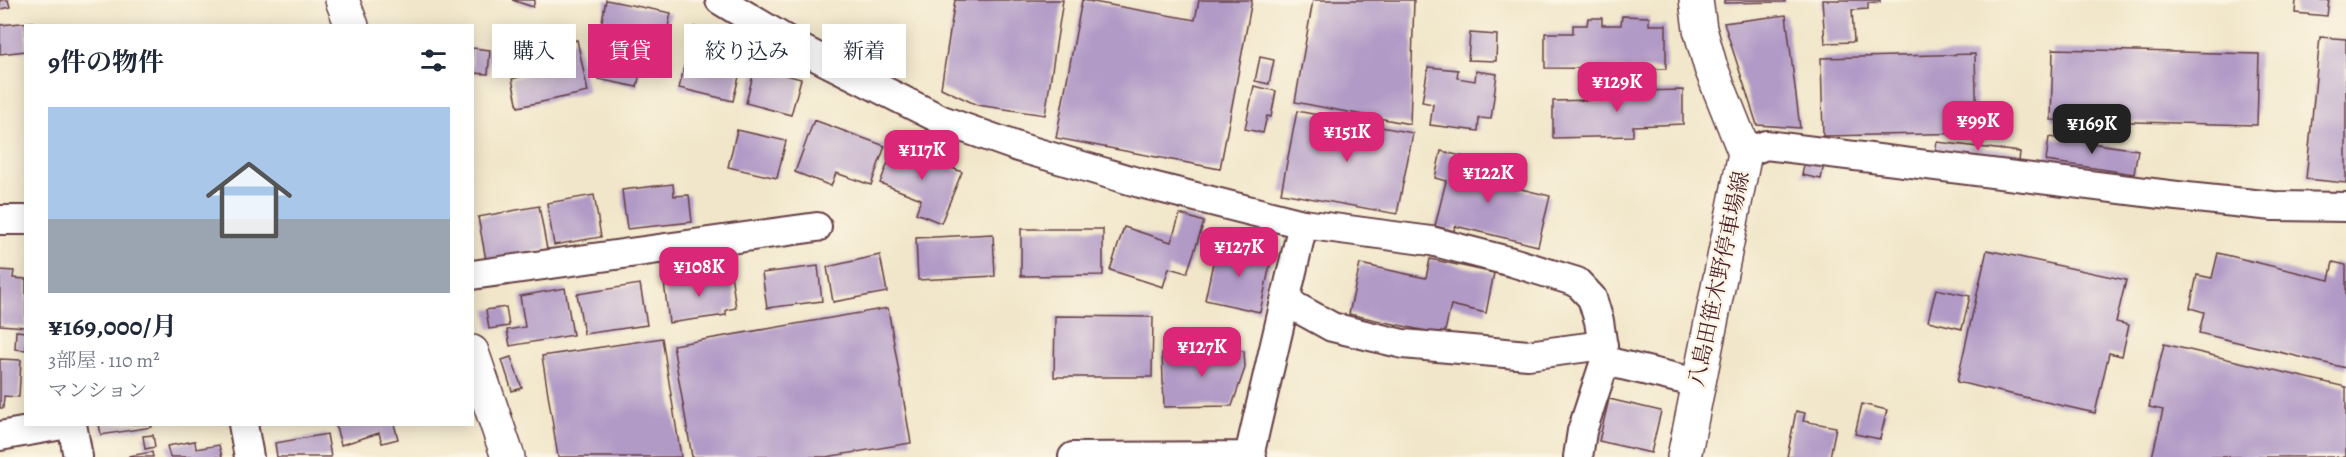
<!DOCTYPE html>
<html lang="ja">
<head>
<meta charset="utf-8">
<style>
  :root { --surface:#fff; --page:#f6f6f7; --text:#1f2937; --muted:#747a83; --accent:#db2777 }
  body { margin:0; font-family:Alegreya,"Noto Serif JP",serif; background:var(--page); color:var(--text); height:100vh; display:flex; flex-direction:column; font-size:22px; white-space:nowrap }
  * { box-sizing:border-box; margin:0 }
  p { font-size:20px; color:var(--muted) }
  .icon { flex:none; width:33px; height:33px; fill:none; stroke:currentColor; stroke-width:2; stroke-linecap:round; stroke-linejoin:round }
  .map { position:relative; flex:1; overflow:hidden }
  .details { position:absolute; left:24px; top:24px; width:450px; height:402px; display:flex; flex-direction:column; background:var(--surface); border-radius:0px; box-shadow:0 3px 15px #0003 }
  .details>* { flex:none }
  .guide { position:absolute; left:492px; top:24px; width:570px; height:54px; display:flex; gap:12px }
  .price { position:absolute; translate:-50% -51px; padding:0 14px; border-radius:12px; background:var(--accent); color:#fff; font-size:20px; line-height:39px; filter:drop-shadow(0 2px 3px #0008) }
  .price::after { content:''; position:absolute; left:50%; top:36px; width:18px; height:14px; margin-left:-9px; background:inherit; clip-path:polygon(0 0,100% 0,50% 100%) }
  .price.active { background:#222; color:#fff }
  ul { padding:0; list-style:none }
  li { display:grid; align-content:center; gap:12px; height:318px; padding:0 24px }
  li span { display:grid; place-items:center; height:186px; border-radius:0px; color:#555 }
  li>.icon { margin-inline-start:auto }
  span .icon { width:108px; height:108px; fill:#fffc; stroke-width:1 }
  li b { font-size:26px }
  h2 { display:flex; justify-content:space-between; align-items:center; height:72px; padding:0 24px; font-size:26px }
  .chip { padding:0 21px; border-radius:0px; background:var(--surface); box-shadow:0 3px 15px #0003; font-size:21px; line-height:54px }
  .chip.active { background:var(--accent); color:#fff }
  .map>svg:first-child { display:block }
  .building { fill:#b19ac6 }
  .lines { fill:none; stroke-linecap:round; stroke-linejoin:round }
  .minor-casing { stroke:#633d43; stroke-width:32 }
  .tertiary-casing { stroke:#633d43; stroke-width:36 }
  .secondary-casing { stroke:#633d43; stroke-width:36 }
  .minor { stroke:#fff; stroke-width:28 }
  .tertiary { stroke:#fff; stroke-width:33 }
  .secondary { stroke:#fff; stroke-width:33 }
  .labels { text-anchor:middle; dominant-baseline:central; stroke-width:5; stroke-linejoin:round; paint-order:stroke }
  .street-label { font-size:22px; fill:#4a1f2b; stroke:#fcf5e5 }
</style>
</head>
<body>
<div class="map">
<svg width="2346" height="457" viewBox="0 0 2346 457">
  <rect width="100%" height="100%" fill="#fcf5e5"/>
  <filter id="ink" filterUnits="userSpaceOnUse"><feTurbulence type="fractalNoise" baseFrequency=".0167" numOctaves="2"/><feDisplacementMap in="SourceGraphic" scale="12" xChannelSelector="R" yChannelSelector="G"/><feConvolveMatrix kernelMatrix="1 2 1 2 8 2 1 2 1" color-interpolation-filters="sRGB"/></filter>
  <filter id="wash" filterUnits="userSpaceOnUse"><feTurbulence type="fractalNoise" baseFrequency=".008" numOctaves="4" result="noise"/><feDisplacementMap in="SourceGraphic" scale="24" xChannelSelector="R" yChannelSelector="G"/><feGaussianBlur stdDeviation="1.35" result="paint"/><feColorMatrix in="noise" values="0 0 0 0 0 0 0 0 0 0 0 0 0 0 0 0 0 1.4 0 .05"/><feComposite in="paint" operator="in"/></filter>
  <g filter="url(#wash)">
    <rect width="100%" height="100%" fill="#f1e6c9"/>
    <g id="blocks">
      <!-- building -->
      <path class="building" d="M 0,0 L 8,0 L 10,7 L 0,9 Z
        M 512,0 L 535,0 L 533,7 Z
        M 606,0 L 671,13 L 661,59 L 597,47 Z
        M 955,0 L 1063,0 L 1045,115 L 977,105 L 941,88 Z
        M 1082,0 L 1195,20 L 1199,0 L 1252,0 L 1220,169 L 1056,138 Z
        M 1313,0 L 1414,0 L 1410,124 L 1295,102 Z
        M 1724,0 L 1785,0 L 1785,2 L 1724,3 Z
        M 1822,0 L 1880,0 L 1880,2 L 1868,3 L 1868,9 L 1852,10 L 1854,42 L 1825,43 Z
        M 2296,0 L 2329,0 L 2327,16 L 2295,13 Z
        M 1786,15 L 1800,128 L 1757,125 L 1724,23 Z
        M 1622,16 L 1649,17 L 1649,25 L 1666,25 L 1666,69 L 1545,68 L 1545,33 L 1573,33 L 1573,25 L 1587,25 L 1588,18 L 1602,18 L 1602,25 L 1621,25 Z
        M 33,22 L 33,26 L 26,26 L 26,51 L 0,54 L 0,25 Z
        M 694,27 L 748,40 L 733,101 L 679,88 Z
        M 497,33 L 516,35 L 514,64 L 494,63 Z
        M 1470,33 L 1497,35 L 1496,61 L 1468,60 Z
        M 2320,37 L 2346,39 L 2346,183 L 2306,179 Z
        M 577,40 L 588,92 L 518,107 L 512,79 L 523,76 L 518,53 Z
        M 472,48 L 490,50 L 488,74 L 472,73 Z
        M 2053,49 L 2259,54 L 2257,125 L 2051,120 Z
        M 603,51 L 643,59 L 637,87 L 598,79 Z
        M 1975,54 L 1977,133 L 1823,136 L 1821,58 Z
        M 1260,57 L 1274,60 L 1269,84 L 1255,81 Z
        M 755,67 L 801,79 L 791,115 L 746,103 Z
        M 1428,67 L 1458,70 L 1457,78 L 1475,81 L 1476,71 L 1497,74 L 1491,119 L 1479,118 L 1478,131 L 1430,125 L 1433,104 L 1422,102 Z
        M 1254,86 L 1276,91 L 1271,117 L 1267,116 L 1263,133 L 1245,129 Z
        M 1683,90 L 1683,124 L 1633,126 L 1633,136 L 1553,138 L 1553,101 L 1591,100 L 1591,92 Z
        M 1297,111 L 1413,133 L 1397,214 L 1281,193 Z
        M 814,120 L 885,146 L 871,185 L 836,173 L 831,186 L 795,172 Z
        M 737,130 L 786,141 L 777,178 L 728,167 Z
        M 2049,137 L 2138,150 L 2134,174 L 2046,161 Z
        M 1937,142 L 2020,152 L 2019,162 L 1935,152 Z
        M 895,145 L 962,172 L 941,223 L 916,213 L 921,199 L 880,183 Z
        M 1441,151 L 1477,160 L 1472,177 L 1550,196 L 1538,246 L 1455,226 L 1454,231 L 1435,226 L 1446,181 L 1435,178 Z
        M 1805,159 L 1824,163 L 1821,179 L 1802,175 Z
        M 673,184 L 674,196 L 689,195 L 692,222 L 627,229 L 622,190 Z
        M 594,195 L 601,237 L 554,245 L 547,203 Z
        M 539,206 L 547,249 L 486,260 L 478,217 Z
        M 1180,214 L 1204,222 L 1187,273 L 1169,268 L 1163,287 L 1110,270 L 1124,227 L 1171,242 Z
        M 1021,229 L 1103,229 L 1103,275 L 1021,276 Z
        M 993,234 L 995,276 L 918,280 L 916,238 Z
        M 1217,244 L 1272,255 L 1260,312 L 1205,300 Z
        M 1987,250 L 2126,280 L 2116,322 L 2129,325 L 2122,356 L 2109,353 L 2095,413 L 1957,382 Z
        M 2218,253 L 2329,280 L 2333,262 L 2346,265 L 2346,368 L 2199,333 L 2204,312 L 2190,308 L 2197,275 L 2212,278 Z
        M 880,255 L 887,292 L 833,302 L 827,267 Z
        M 1430,259 L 1494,273 L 1486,313 L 1451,305 L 1444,335 L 1349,314 L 1360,264 L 1426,278 Z
        M 818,266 L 822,301 L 767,308 L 762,273 Z
        M 0,270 L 14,271 L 13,278 L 26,279 L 26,327 L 0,325 Z
        M 731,274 L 736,308 L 726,310 L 726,315 L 669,323 L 664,282 Z
        M 640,284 L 647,325 L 584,334 L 577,294 Z
        M 565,288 L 573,335 L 510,346 L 507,330 L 525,327 L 520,296 Z
        M 1936,289 L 1970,296 L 1962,329 L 1928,321 Z
        M 506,307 L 509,326 L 489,329 L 486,310 Z
        M 888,308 L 911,443 L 826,457 L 692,457 L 673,345 Z
        M 1055,316 L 1153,317 L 1152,377 L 1054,377 Z
        M 16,331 L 26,332 L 26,350 L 15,349 Z
        M 662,338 L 681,457 L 558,457 L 542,356 Z
        M 2164,344 L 2346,387 L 2346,457 L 2152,457 L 2163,410 L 2149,407 Z
        M 1244,351 L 1245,368 L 1232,406 L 1164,407 L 1162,353 Z
        M 511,357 L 522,388 L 512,391 L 502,360 Z
        M 0,359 L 21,360 L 19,397 L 4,396 L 3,408 L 0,408 Z
        M 1609,399 L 1661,411 L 1651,453 L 1599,441 Z
        M 1862,404 L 1887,410 L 1880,439 L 1855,434 Z
        M 1796,411 L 1805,413 L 1803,421 L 1836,427 L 1830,457 L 1787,457 Z
        M 99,424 L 151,424 L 152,427 L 101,435 Z
        M 335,424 L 394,424 L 398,439 L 382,443 L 379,433 L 341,445 Z
        M 327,434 L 331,457 L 277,457 L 275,443 Z
        M 153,435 L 155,447 L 145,449 L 143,436 Z
        M 195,441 L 196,449 L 219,445 L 222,457 L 170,457 L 167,446 Z
        M 152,452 L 153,457 L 129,457 L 129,456 Z"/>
    </g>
  </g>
  <g filter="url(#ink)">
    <use href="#blocks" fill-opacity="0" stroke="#633d43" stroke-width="1.5"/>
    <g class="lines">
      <defs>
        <path id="minor" d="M 720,0 L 803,50 L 942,120 L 1018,147 L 1140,183 L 1303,224 L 1431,241 L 1512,262 L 1577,282 L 1592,298 L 1599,321 L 1605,361 L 1582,431 L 1578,457
          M 1745,153 L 1766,145 L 2177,196 L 2273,206 L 2346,207
          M 0,220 L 26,220
          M 472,275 L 817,227
          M 1285,301 L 1332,327 L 1403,344 L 1528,355 L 1603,345
          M 1605,361 L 1698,383
          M 72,424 L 78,457
          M 243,424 L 249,457
          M 0,436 L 68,424
          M 1073,457 L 1249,456
          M 1252,457 L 1249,456 L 1303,224"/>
        <path id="tertiary" d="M 342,0 L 352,26
          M 472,352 L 508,457"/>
        <path id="secondary" d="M 1684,457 L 1745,153 L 1711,68 L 1700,29 L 1696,0"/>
      </defs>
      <!-- minor casing -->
      <use href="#minor" class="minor-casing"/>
      <!-- tertiary casing -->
      <use href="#tertiary" class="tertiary-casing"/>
      <!-- secondary casing -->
      <use href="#secondary" class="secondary-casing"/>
      <!-- minor -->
      <use href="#minor" class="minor"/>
      <!-- tertiary -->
      <use href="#tertiary" class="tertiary"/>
      <!-- secondary -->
      <use href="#secondary" class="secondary"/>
    </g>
  </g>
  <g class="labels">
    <!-- street labels -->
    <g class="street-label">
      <text transform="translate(1719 279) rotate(-78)">八島田笹木野停車場線</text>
    </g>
  </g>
</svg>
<b class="price" style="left:1617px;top:113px">¥129K</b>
<b class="price" style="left:1978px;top:152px">¥99K</b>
<b class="price active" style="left:2092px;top:155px">¥169K</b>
<b class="price" style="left:1347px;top:163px">¥151K</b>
<b class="price" style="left:922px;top:181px">¥117K</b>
<b class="price" style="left:1488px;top:204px">¥122K</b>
<b class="price" style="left:1239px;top:278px">¥127K</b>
<b class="price" style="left:699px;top:298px">¥108K</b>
<b class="price" style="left:1202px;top:378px">¥127K</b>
<div class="guide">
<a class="chip">購入</a>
<a class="chip active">賃貸</a>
<a class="chip">絞り込み</a>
<a class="chip">新着</a>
</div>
<section class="details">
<h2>9件の物件<svg class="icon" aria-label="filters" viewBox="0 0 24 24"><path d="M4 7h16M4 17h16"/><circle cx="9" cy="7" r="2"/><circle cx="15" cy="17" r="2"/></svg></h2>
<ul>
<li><span style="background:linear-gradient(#a9c7e8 60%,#9aa5b1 0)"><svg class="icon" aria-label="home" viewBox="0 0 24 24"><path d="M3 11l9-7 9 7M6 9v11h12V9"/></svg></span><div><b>¥169,000/月</b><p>3部屋 · 110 m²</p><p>マンション</p></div></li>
</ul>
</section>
</div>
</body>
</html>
